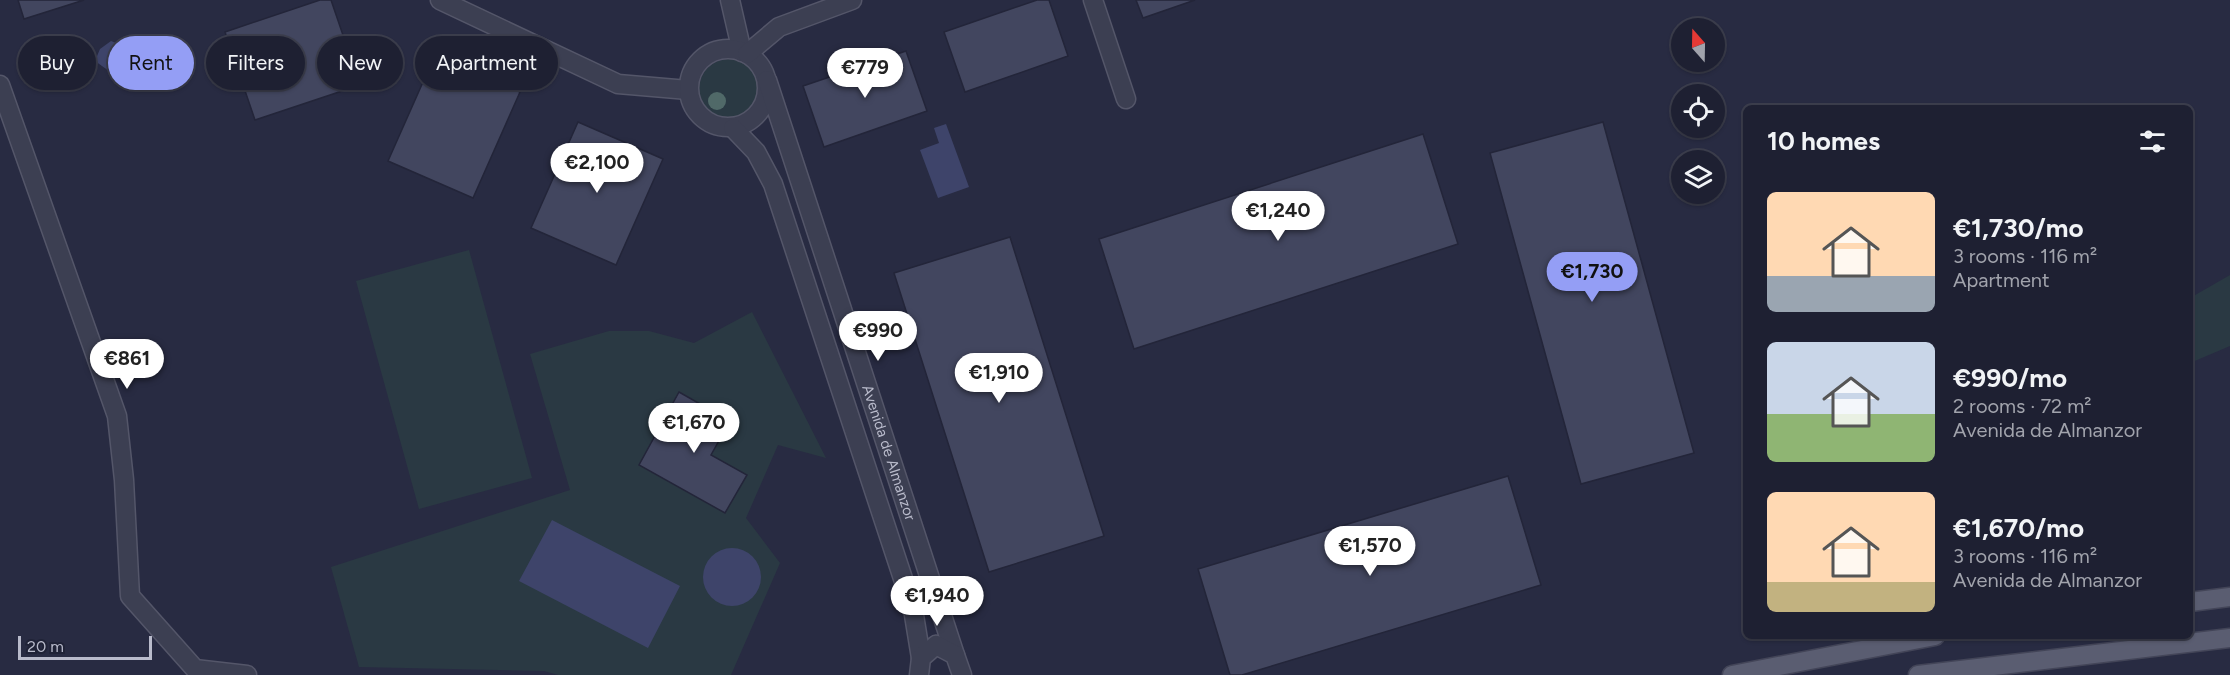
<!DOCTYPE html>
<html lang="en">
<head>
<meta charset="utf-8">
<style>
  :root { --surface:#1e2032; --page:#26283a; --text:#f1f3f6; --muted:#a1a3ac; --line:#3c3e4d; --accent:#949ef5 }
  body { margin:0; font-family:Figtree,sans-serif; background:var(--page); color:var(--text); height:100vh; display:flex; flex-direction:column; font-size:22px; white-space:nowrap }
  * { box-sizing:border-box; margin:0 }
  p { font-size:20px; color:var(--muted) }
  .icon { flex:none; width:33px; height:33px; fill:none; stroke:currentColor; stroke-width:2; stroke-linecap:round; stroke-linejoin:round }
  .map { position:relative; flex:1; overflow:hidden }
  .side { position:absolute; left:1743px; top:105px; width:450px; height:534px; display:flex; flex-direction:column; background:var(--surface); border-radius:9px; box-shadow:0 2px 4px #0004,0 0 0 2px var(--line) }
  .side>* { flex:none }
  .top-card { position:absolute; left:18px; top:36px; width:570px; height:54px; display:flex; gap:12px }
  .needle { width:39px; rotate:340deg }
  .buttons { position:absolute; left:1671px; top:18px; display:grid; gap:12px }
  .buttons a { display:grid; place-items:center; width:54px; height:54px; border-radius:50%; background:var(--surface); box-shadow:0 2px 4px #0004,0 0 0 2px var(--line); font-size:30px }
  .scale { position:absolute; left:18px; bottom:15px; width:134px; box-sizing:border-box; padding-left:6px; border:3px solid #b9bbcb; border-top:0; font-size:16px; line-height:21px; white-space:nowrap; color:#b9bbcb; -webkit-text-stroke:4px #202337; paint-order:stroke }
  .price { position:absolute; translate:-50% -51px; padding:0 14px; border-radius:21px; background:#fff; color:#222; font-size:20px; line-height:39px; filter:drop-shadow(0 2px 3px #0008) }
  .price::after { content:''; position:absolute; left:50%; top:36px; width:18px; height:14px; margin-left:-9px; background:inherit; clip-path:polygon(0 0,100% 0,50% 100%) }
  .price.selected { background:var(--accent); color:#111 }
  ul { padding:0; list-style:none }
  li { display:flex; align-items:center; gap:18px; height:150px; padding:0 24px }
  li span { display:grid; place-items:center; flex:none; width:168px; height:120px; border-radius:9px; color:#555 }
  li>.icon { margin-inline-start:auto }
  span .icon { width:72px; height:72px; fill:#fffc; stroke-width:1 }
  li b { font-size:26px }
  h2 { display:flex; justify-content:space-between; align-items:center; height:72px; padding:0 24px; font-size:26px }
  .tag { padding:0 21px; border-radius:27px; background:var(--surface); box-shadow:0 2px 4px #0004,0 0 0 2px var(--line); font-size:21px; line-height:54px }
  .tag.selected { background:var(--accent); color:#111 }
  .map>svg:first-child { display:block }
  .green { fill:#2a3943 }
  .water { fill:#3e446a }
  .building { fill:#42465f; stroke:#232539; stroke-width:1.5 }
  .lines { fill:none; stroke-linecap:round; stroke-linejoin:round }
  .minor-casing { stroke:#545669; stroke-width:21 }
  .major-casing { stroke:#434558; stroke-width:21 }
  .minor { stroke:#3c3f52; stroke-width:18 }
  .major { stroke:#5a5d71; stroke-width:18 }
  .tree { fill:#506968 }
  .labels { text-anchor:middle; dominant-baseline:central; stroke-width:4.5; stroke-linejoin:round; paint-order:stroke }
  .street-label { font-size:15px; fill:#b9bbcb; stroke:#202337 }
</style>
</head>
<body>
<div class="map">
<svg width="2230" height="675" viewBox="0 0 2230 675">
  <rect width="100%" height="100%" fill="#282b42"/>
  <!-- green -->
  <path class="green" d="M699 89a30 30 0 1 1 60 0a30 30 0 1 1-60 0Z
    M 469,250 L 532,478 L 419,509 L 356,281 Z
    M 2230,275 L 2230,346 L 2190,363 L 2190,298 Z
    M 752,312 L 826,458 L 778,445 L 746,518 L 780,563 L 731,675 L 558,675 L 544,671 L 359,667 L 331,567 L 570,490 L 530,354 L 609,331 L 649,331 L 694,343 Z"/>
  <!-- water -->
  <path class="water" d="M 111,41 L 162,61 L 152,87 L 109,71 L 95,61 L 100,49 Z
    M 946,124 L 969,187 L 938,198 L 920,150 L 939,143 L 934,128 Z
    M 552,520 L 680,586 L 648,648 L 519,581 Z
    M703 577a29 29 0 1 1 58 0a29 29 0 1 1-58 0Z"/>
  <!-- building -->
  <path class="building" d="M 18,0 L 84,0 L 24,19 Z
    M 320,0 L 331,0 L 360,85 L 255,120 L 225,32 Z
    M 1037,0 L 1049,0 L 1068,56 L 965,92 L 944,32 Z
    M 1136,0 L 1195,0 L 1143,18 Z
    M 906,51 L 927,111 L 824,147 L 803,86 Z
    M 435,55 L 520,92 L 473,198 L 388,161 Z
    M 578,122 L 663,159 L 616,265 L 531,228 Z
    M 1603,122 L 1694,453 L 1581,484 L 1490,153 Z
    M 1423,134 L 1458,244 L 1134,349 L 1099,239 Z
    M 1010,237 L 1104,536 L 989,572 L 894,273 Z
    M 679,392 L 730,421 L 711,455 L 747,475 L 725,513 L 639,465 Z
    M 1508,476 L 1541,585 L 1242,675 L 1230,675 L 1198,569 Z"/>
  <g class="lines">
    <defs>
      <g id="minor">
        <path d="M 440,0 L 618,84 L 688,90"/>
        <path d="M 730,0 L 742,52"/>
        <path d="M 1093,0 L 1126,99"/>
        <circle cx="728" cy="88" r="39"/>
        <path d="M 747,54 L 779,27 L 852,0"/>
        <path id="s1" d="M 767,80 L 955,655"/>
        <path d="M 0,85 L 117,416 L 124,480 L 130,596 L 195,669 L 247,675"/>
        <path d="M 733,128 L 756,152 L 773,184 L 913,609 L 921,658"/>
        <path d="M 919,675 L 921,658 L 936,645 L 955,655 L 962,675"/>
      </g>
      <path id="major" d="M 2190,602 L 2230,597
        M 1732,675 L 1935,636
        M 1918,675 L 2230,638"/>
    </defs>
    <!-- minor casing -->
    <use href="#minor" class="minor-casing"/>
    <!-- major casing -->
    <use href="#major" class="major-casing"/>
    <!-- minor -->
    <use href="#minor" class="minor"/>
    <!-- major -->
    <use href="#major" class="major"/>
  </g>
  <!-- trees -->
  <circle class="tree" cx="717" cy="101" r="9"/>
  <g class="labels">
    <!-- street labels -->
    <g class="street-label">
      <text stroke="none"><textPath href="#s1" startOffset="392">Avenida de Almanzor</textPath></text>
    </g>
  </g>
</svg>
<div class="buttons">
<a><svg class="needle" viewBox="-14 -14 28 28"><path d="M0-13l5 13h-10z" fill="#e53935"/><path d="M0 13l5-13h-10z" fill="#a1a3ac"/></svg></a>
<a><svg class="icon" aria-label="locate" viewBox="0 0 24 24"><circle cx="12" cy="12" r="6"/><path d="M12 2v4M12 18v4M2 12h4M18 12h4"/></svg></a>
<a><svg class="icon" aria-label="layers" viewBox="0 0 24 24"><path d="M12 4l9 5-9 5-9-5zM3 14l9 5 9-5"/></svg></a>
</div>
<div class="scale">20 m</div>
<b class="price" style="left:865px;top:99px">€779</b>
<b class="price" style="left:597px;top:194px">€2,100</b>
<b class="price" style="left:1278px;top:242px">€1,240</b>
<b class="price selected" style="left:1592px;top:303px">€1,730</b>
<b class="price" style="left:878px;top:362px">€990</b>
<b class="price" style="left:127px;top:390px">€861</b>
<b class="price" style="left:999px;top:404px">€1,910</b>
<b class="price" style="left:694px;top:454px">€1,670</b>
<b class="price" style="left:1370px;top:577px">€1,570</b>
<b class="price" style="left:937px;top:627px">€1,940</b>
<div class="top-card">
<a class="tag">Buy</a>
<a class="tag selected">Rent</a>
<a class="tag">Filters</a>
<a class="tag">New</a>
<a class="tag">Apartment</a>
</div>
<section class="side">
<h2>10 homes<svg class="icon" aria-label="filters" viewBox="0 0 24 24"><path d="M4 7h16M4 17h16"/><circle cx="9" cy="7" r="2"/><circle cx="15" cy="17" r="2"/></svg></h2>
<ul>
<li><span style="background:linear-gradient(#ffd9b3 70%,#9aa5b1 0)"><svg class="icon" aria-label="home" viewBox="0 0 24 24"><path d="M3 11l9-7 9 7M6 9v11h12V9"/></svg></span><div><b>€1,730/mo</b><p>3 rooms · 116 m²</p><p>Apartment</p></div></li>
<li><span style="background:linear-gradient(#c9d6e8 60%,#8fb573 0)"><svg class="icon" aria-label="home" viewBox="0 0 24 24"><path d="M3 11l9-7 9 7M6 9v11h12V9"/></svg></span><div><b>€990/mo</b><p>2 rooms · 72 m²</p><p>Avenida de Almanzor</p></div></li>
<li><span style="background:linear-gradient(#ffd9b3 75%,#c2b280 0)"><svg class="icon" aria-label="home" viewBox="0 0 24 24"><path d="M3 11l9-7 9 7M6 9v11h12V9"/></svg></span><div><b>€1,670/mo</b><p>3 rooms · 116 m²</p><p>Avenida de Almanzor</p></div></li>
</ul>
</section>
</div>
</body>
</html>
